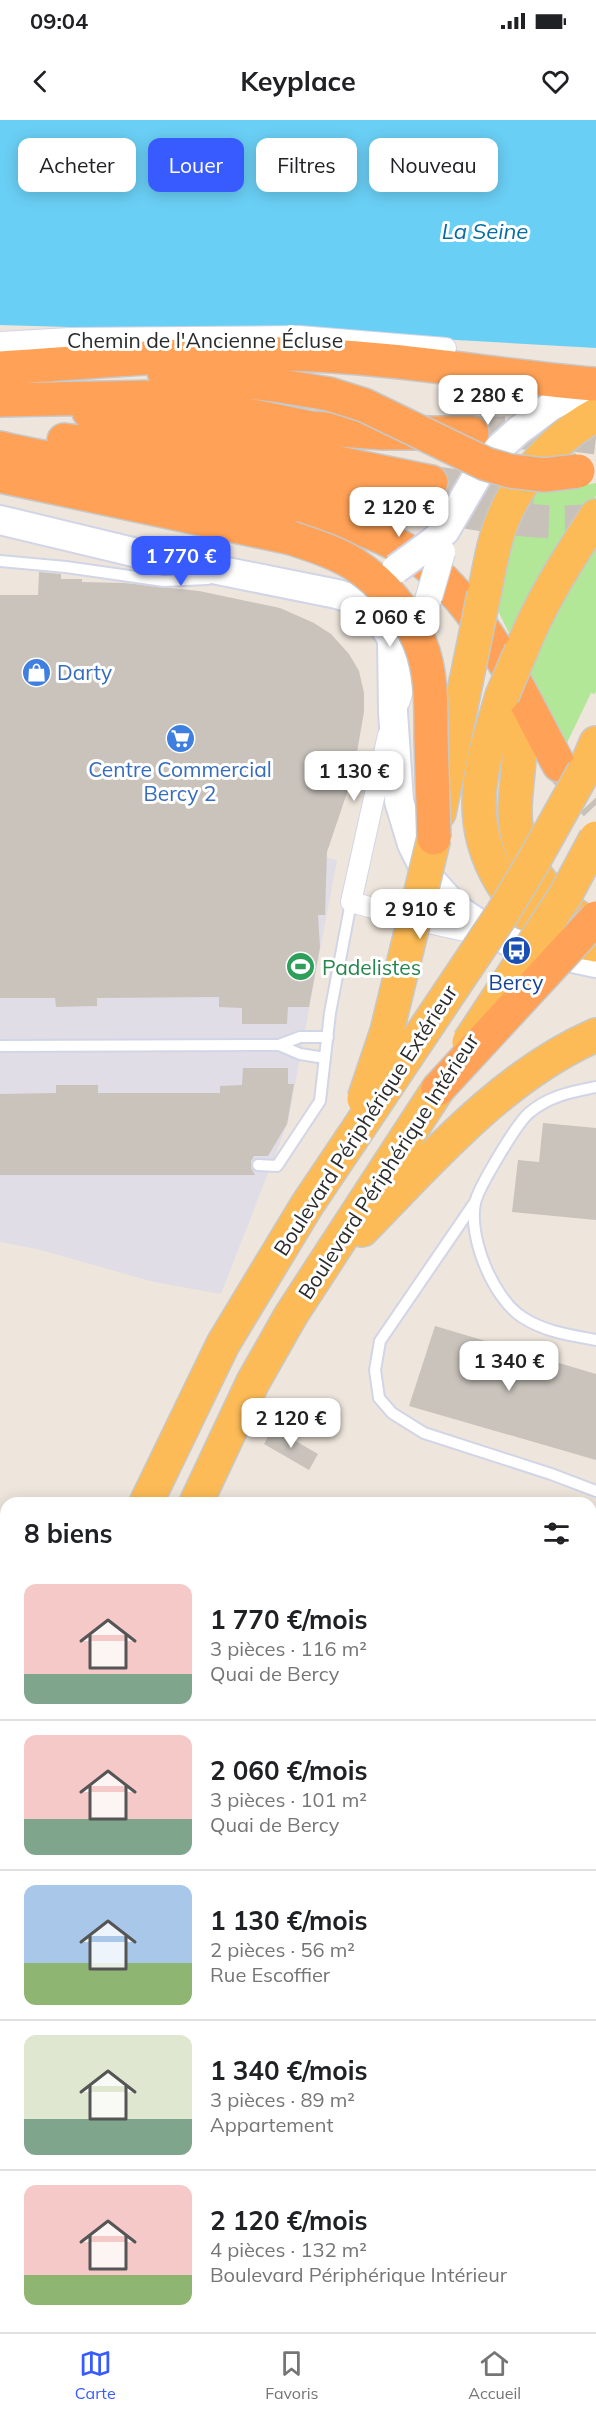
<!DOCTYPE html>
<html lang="fr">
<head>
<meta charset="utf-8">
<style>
  :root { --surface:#fff; --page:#f2f2f2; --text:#202124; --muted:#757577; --line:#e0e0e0; --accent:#385bff }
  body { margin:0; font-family:Mulish,sans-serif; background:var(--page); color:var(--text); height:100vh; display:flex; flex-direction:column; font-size:22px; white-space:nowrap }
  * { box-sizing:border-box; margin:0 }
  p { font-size:20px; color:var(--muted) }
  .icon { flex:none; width:33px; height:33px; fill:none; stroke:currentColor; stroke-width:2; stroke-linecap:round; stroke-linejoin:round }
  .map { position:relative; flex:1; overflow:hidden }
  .sheet { position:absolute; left:0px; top:1377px; width:597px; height:836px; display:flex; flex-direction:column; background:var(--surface); border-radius:18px 18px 0 0; box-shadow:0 3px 15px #0003 }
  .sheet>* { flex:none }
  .banner { position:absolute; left:18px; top:18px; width:561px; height:54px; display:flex; gap:12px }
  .price { position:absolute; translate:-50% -51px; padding:0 14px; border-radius:12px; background:#fff; color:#222; font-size:20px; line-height:39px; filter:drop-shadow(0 2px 3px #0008) }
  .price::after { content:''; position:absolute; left:50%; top:36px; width:18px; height:14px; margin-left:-9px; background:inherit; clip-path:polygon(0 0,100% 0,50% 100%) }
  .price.current { background:var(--accent); color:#fff }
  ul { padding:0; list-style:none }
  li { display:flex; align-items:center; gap:18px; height:150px; padding:0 24px }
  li+li { border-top:2px solid var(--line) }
  li span { display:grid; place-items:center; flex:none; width:168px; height:120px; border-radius:12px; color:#555 }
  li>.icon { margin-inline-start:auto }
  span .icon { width:72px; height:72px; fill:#fffc; stroke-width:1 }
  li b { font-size:26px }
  h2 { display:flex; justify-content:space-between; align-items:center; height:72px; padding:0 24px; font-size:26px }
  .chip { padding:0 21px; border-radius:12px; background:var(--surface); box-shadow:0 3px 15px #0003; font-size:21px; line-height:54px }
  .chip.current { background:var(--accent); color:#fff }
  .status { display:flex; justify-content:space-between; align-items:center; height:42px; padding:0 30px; background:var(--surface); direction:ltr }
  .status svg { height:16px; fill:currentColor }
  header { display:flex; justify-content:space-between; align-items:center; height:78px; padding:0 24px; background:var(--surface); font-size:27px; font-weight:700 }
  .tabs { display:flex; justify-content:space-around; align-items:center; height:84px; border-top:2px solid var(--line); background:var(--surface); font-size:16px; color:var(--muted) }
  .tabs a { display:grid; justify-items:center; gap:3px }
  .tabs .current { color:var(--accent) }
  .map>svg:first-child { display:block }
  .industrial { fill:#e0dde6 }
  .green { fill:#b1e796 }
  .cemetery { fill:#c5d9b2 }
  .water { fill:#6acff5 }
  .building { fill:#c9c3bc }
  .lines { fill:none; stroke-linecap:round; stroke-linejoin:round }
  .motorway-tunnel { stroke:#c7c1b9; stroke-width:33; stroke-dasharray:33 16; stroke-linecap:butt }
  .service-casing { stroke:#d1d5e5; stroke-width:14 }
  .minor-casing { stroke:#d1d5e5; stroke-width:22 }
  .tertiary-casing { stroke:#d1d5e5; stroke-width:28 }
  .secondary-casing { stroke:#d1d5e5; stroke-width:32 }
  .trunk-casing { stroke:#c8c8c8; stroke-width:36 }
  .motorway-casing { stroke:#c8c8c8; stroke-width:36 }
  .path { stroke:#c8c8c8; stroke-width:3; stroke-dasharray:4.5 3; stroke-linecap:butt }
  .service { stroke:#fff; stroke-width:10 }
  .minor { stroke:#fff; stroke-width:20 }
  .tertiary { stroke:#fff; stroke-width:26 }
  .secondary { stroke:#fff; stroke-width:28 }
  .trunk { stroke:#fcbb56; stroke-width:33 }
  .motorway { stroke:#ffa156; stroke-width:33 }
  .rail-casing { stroke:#9fa2b6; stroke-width:7 }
  .rail { stroke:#fff; stroke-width:4.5; stroke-dasharray:14; stroke-linecap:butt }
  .tertiary-bridge-casing { stroke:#d1d5e5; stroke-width:28; stroke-linecap:butt }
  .secondary-bridge-casing { stroke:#d1d5e5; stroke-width:32; stroke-linecap:butt }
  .trunk-bridge-casing { stroke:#c8c8c8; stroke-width:36; stroke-linecap:butt }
  .motorway-bridge-casing { stroke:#c8c8c8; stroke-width:36; stroke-linecap:butt }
  .tertiary-bridge { stroke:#fff; stroke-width:26 }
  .secondary-bridge { stroke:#fff; stroke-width:28 }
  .trunk-bridge { stroke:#fcbb56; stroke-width:33 }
  .motorway-bridge { stroke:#ffa156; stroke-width:33 }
  .labels { text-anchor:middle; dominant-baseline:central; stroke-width:6; stroke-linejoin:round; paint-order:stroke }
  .street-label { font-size:21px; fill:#2b2b2b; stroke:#fff }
  .shop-label { font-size:21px; fill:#366cbe; stroke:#fff; text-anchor:start }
  .leisure-label { font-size:21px; fill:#27864d; stroke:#fff; text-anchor:start }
  .transit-label { font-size:21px; fill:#164399; stroke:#fff }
  .water-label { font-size:22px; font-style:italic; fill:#066ca4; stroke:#fff }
</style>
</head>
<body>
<div class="status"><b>09:04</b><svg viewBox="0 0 49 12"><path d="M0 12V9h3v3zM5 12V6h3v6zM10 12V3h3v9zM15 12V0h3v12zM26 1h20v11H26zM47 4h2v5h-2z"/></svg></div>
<header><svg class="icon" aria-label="back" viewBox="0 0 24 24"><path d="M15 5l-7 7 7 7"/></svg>Keyplace<svg class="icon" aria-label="heart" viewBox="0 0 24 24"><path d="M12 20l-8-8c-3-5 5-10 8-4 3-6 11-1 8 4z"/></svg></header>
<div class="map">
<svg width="596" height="2212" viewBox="0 0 596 2212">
  <rect width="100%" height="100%" fill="#eee6dc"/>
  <!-- industrial -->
  <path class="industrial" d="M 0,723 L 296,731 L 337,740 L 288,1002 L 221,1174 L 154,1162 L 37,1129 L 0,1122 Z"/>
  <!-- green -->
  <path class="green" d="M 596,363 L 596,376 L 558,424 L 530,471 L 509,513 L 498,491 L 514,413 L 532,368 L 563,369 Z
    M 596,411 L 596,571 L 595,574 L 591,573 L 564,629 L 523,550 Z"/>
  <!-- cemetery -->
  <path class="cemetery" d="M 0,1965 L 6,1967 L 6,2206 L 493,2206 L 504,2212 L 0,2212 Z"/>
  <!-- water -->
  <path class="water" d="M 0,0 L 596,0 L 596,228 L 403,217 L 0,205 Z"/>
  <!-- building -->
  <path class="building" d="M 39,452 L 61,454 L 61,459 L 82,459 L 82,462 L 125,463 L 199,471 L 280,488 L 314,503 L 331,514 L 349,534 L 359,551 L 364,573 L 364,592 L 353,655 L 327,732 L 325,795 L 318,795 L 320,827 L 309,887 L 288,887 L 287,904 L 242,904 L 242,888 L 219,887 L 219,877 L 97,878 L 97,886 L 56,887 L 55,878 L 0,878 L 0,475 L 38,475 Z
    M 243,948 L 288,948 L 288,964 L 294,964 L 287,1004 L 268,1036 L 254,1036 L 251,1041 L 251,1048 L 255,1055 L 0,1055 L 0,974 L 56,973 L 56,965 L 98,965 L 98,973 L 220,973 L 220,966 L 242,965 Z
    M 543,1003 L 596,1008 L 596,1100 L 512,1092 L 518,1040 L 539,1042 Z
    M 435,1206 L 596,1254 L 596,1340 L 409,1286 Z
    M 273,1308 L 318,1334 L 309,1350 L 264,1324 Z"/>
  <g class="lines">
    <!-- motorway-tunnel -->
    <path class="motorway-tunnel" d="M 472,313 L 557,313 L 596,318
      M 431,362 L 534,378
      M 419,385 C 477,393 537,407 596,400
      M 559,645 L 596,685"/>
    <defs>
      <path id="service" d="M 0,441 L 66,447 L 164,461 L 208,459
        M 279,925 L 300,934 L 325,938
        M 0,926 L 279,925 L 300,917 L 328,917
        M 596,967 C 571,972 549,976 529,993 C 517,1003 478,1068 475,1083 C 468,1117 493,1178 522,1197 C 545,1212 570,1215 596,1220
        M 258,1045 L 277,1046 L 320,981 L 330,893 L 351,782
        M 475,1082 L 380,1221 L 375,1250 L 379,1278 L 392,1293 L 424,1313 L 551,1354 L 596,1371
        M 591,1688 L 596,1688
        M 591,1777 L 596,1779
        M 591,1872 L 596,1874
        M 0,2083 L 6,2083
        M 126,2206 L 127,2212
        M 246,2206 L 246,2212
        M 366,2206 L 366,2212
        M 6,2212 L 6,2205"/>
      <path id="minor" d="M 0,222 L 70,218 L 299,216 L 446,228
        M 388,615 L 351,782 L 428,803 L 488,816"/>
      <path id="tertiary" d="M 397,580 L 429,477"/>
      <path id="secondary" d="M 0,400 L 158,438 L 337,474 L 363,482 L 380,500 L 392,519 L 393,592 L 399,681 L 412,724 L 429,758 L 457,789 L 500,818 L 540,831 L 596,843
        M 430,424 L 445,411 L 487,339 L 519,310 L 550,287 L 593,264"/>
      <path id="trunk" d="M 484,474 C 488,456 491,437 496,419 C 511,367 549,321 596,295
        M 521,531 C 541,481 567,441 596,396
        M 520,574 C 520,595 520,617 519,638 C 518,662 512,688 517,712 C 525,752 560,790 596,808
        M 502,576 C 492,611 479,647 479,683 C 479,739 512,796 565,818 C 574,822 586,823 596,825
        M 584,651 L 596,623
        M 439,693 L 466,562
        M 362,1110 C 432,1039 502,956 596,915
        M 146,1383 L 223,1224 L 307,1085 L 350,1021
        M 196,1383 L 253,1262 L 291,1195 L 438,969
        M 0,1694 L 6,1681
        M 0,1799 L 6,1787"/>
      <path id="motorway" d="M 0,248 C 97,242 193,232 290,234 C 392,237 492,255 593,264
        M 164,252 L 275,265 L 329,274
        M 0,280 L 158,277 L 311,308 L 383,313 L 472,313
        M 89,292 L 431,362
        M 64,320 L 143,330 L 419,385
        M 0,328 C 32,336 66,341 98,347 C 150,357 202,370 253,382 C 312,395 379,405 427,445 C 489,498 521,575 559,645
        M 0,356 L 291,418"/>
    </defs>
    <!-- service casing -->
    <use href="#service" class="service-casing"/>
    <!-- minor casing -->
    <use href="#minor" class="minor-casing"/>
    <!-- tertiary casing -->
    <use href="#tertiary" class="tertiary-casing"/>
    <!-- secondary casing -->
    <use href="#secondary" class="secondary-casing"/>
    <!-- trunk casing -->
    <use href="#trunk" class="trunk-casing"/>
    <!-- motorway casing -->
    <use href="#motorway" class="motorway-casing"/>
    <!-- path -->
    <path class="path" d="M 591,1495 L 596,1498
      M 0,1520 L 6,1521
      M 0,1537 L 6,1538
      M 0,1554 L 6,1555
      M 0,1569 L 6,1570
      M 0,1584 L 6,1585
      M 0,1603 L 6,1603
      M 0,1619 L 6,1620
      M 0,1635 L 6,1636
      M 591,1804 L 596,1806
      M 0,1975 L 6,1977
      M 26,2206 L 26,2212
      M 42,2206 L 42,2212
      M 139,2209 L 233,2206
      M 50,2212 L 114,2210"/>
    <!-- service -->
    <use href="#service" class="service"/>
    <!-- minor -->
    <use href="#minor" class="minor"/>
    <!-- tertiary -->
    <use href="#tertiary" class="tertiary"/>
    <!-- secondary -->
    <use href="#secondary" class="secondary"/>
    <!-- trunk -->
    <use href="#trunk" class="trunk"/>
    <!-- motorway -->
    <use href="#motorway" class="motorway"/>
    <defs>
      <path id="rail" d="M 0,1450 L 6,1451
        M 0,1460 L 6,1461
        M 591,1583 L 596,1585
        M 591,1594 L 596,1596
        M 0,1862 L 6,1864
        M 0,1873 L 6,1876
        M 0,1892 L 6,1894
        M 0,1903 L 6,1905
        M 0,1913 L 6,1916
        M 0,1924 L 6,1927
        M 591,2147 L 596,2149
        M 591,2160 L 596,2162
        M 591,2180 L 596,2181
        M 591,2190 L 596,2191
        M 561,2206 L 575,2212
        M 589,2206 L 596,2209"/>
    </defs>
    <!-- rail casing -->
    <use href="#rail" class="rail-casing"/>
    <!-- rail -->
    <use href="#rail" class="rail"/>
    <defs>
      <path id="tertiary-bridge" d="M 429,477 L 442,432"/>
      <path id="secondary-bridge" d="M 396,449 L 430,424"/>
      <path id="trunk-bridge" d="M 466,562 L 484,474
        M 502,576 L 521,531
        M 469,922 L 565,776 L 596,718
        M 364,979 L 387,911 L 434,718
        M 350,1021 L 502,794 L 532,744 L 584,651"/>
      <path id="motorway-bridge" d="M 329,274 L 364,285 L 486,344 L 510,351 L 544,355 L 578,351
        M 291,418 C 312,425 335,432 354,444 C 383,463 407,491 420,523 C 432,552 431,587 431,617 C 432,651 433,684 434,718
        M 438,969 L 596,798"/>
    </defs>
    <!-- tertiary-bridge casing -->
    <use href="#tertiary-bridge" class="tertiary-bridge-casing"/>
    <!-- secondary-bridge casing -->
    <use href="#secondary-bridge" class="secondary-bridge-casing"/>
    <!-- trunk-bridge casing -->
    <use href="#trunk-bridge" class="trunk-bridge-casing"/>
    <!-- motorway-bridge casing -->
    <use href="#motorway-bridge" class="motorway-bridge-casing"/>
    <!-- tertiary-bridge -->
    <use href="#tertiary-bridge" class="tertiary-bridge"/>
    <!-- secondary-bridge -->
    <use href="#secondary-bridge" class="secondary-bridge"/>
    <!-- trunk-bridge -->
    <use href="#trunk-bridge" class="trunk-bridge"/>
    <!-- motorway-bridge -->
    <use href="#motorway-bridge" class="motorway-bridge"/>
  </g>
  <!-- icons -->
  <defs>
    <symbol id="shop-disc" viewBox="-11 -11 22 22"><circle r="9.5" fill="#3f7fe0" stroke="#fff"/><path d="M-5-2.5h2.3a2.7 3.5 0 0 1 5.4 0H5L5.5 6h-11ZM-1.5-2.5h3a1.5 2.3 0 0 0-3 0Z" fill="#fff"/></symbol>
    <symbol id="supermarket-disc" viewBox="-11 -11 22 22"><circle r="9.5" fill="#3f7fe0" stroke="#fff"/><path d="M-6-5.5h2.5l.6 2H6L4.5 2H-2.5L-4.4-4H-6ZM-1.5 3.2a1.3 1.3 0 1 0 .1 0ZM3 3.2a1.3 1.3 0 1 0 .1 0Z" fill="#fff"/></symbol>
    <symbol id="bus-disc" viewBox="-11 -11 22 22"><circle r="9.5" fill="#1a4fb4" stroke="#fff"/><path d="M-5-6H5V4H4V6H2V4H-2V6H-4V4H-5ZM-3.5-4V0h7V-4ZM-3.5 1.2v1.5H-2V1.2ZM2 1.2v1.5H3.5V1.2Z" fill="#fff"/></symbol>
    <symbol id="stadium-disc" viewBox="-11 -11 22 22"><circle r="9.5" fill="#2e9e5b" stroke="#fff"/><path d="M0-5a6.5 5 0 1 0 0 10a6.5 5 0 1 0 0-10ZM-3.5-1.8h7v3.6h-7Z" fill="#fff"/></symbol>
  </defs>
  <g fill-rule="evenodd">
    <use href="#shop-disc" x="20" y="536" width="33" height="33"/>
    <use href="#supermarket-disc" x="164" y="602" width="33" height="33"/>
    <use href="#bus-disc" x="500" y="814" width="33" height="33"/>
    <use href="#stadium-disc" x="284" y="830" width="33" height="33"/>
  </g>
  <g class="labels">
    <!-- street labels -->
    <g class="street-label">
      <text x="205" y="220">Chemin de l'Ancienne Écluse</text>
      <text transform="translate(365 1000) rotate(-57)">Boulevard Périphérique Extérieur</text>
      <text transform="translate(388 1046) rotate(-57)">Boulevard Périphérique Intérieur</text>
    </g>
    <!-- shop labels -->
    <g class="shop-label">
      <text x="57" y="552">Darty</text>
      <text x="180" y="649" text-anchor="middle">Centre Commercial<tspan x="180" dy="24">Bercy 2</tspan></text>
    </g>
    <!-- leisure labels -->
    <g class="leisure-label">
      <text x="322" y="847">Padelistes</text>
    </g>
    <!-- transit labels -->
    <g class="transit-label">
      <text x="516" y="862">Bercy</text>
    </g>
    <!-- water labels -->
    <g class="water-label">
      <text x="485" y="111">La Seine</text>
    </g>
  </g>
</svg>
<b class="price" style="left:488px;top:306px">2 280 €</b>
<b class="price" style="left:399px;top:418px">2 120 €</b>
<b class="price current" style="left:181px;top:467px">1 770 €</b>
<b class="price" style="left:390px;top:528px">2 060 €</b>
<b class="price" style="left:354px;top:682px">1 130 €</b>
<b class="price" style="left:420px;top:820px">2 910 €</b>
<b class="price" style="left:509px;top:1272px">1 340 €</b>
<b class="price" style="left:291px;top:1329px">2 120 €</b>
<div class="banner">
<a class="chip">Acheter</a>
<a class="chip current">Louer</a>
<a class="chip">Filtres</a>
<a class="chip">Nouveau</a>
</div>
<section class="sheet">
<h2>8 biens<svg class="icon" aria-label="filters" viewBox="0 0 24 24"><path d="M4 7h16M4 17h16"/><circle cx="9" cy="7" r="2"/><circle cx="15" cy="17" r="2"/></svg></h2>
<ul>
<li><span style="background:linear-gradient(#f6c9c9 75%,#7fa58c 0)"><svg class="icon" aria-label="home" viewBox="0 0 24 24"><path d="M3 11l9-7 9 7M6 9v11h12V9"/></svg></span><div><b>1 770 €/mois</b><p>3 pièces · 116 m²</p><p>Quai de Bercy</p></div></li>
<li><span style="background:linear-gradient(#f6c9c9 70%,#7fa58c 0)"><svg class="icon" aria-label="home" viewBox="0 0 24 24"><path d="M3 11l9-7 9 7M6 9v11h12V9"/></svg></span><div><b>2 060 €/mois</b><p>3 pièces · 101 m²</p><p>Quai de Bercy</p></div></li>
<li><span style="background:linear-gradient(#a9c7e8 65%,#8fb573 0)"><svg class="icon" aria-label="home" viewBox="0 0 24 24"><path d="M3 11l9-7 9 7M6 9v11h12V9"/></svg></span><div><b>1 130 €/mois</b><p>2 pièces · 56 m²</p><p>Rue Escoffier</p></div></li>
<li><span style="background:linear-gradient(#dfe7d0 70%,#7fa58c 0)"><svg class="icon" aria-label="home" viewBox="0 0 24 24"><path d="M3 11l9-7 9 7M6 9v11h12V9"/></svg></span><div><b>1 340 €/mois</b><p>3 pièces · 89 m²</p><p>Appartement</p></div></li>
<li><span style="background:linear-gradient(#f6c9c9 75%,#8fb573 0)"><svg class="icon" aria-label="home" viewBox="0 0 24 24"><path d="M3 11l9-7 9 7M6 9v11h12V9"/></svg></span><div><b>2 120 €/mois</b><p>4 pièces · 132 m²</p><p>Boulevard Périphérique Intérieur</p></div></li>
</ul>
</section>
</div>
<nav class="tabs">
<a class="current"><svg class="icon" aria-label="map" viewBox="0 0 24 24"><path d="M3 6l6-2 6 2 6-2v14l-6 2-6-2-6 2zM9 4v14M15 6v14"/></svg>Carte</a>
<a><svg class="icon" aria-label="saved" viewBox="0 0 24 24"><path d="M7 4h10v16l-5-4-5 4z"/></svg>Favoris</a>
<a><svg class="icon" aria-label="home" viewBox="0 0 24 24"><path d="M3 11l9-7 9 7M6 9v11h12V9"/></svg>Accueil</a>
</nav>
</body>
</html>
